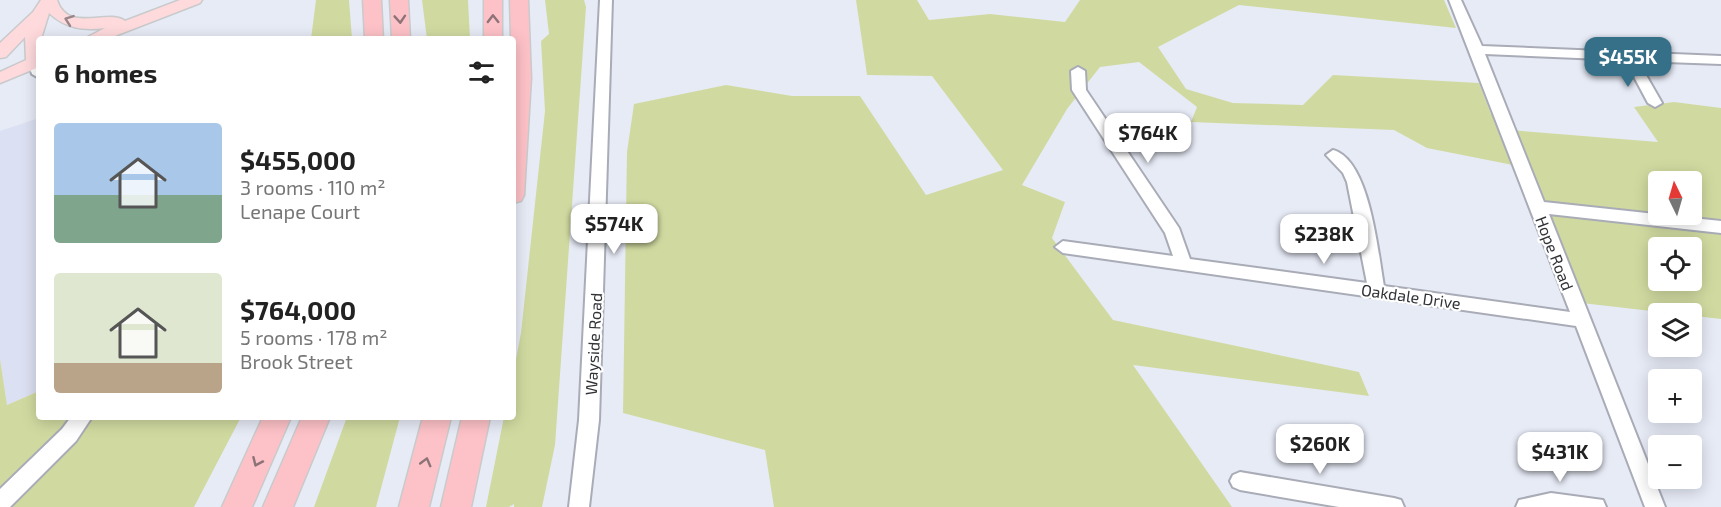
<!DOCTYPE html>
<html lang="en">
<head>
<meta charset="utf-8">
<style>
  :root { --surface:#fff; --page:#f2f2f2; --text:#222; --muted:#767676; --accent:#357088 }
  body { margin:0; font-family:"Exo 2",sans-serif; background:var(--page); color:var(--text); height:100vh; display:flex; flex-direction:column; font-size:22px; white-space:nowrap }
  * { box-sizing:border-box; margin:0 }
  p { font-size:20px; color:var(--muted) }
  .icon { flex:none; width:33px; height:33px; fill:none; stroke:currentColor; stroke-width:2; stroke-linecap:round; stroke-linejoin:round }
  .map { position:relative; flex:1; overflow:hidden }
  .drawer { position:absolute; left:36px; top:36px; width:480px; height:384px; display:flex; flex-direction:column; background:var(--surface); border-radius:6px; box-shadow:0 3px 15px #0003 }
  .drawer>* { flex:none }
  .needle { width:39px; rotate:355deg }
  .fabs { position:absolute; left:1648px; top:171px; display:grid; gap:12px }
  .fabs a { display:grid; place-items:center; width:54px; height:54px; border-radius:6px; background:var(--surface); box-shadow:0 3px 15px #0003; font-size:30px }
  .price { position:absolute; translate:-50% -51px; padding:0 14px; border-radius:12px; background:#fff; color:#222; font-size:20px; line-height:39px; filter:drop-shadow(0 2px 3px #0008) }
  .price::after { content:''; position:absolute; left:50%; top:36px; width:18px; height:14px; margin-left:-9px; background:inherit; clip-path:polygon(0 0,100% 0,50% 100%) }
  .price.on { background:var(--accent); color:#fff }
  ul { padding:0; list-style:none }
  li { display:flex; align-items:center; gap:18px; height:150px; padding:0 18px }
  li span { display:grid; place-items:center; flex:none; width:168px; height:120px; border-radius:6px; color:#555 }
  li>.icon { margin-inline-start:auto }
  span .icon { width:72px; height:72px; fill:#fffc; stroke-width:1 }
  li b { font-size:26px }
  h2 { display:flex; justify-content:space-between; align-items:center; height:72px; padding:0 18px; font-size:26px }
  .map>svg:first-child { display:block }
  .built { fill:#dbe0f2 }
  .green { fill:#d0daa0; fill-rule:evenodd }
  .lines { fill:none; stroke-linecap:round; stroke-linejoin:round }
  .minor-casing { stroke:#a9acb7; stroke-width:4 }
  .major-casing { stroke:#c9cacb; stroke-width:3 }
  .highway-casing { stroke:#c9cacb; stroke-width:3 }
  .minor { fill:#fff; fill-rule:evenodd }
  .major { fill:#fedadd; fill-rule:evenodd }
  .highway { fill:#fdc2c7; fill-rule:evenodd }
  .oneway { stroke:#8d7378 }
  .oneway2 { stroke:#98868a }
  .labels { text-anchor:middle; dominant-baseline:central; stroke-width:4.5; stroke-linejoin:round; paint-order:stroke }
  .street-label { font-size:16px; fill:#313337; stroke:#fff }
</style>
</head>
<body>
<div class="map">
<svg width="1721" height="507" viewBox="0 0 1721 507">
  <rect width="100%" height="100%" fill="#e7ebf6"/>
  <!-- built -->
  <path class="built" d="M 39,118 L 39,391 L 7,405 L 0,359 L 0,131 Z"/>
  <!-- green -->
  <path class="green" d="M 316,0 L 349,0 L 352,39 L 311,39 Z
    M 422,0 L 468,0 L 470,39 L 427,39 Z
    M 545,0 L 584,0 L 586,7 L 555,445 L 542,507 L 514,507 L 514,504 L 509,507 L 486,507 L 504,417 L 513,417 L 513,375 L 521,333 L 545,111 L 541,41 L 549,34 Z
    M 856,0 L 917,0 L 929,20 L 990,14 L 1065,22 L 1080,0 L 1444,0 L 1456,28 L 1239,5 L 1158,47 L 1186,89 L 1233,103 L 1303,105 L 1333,75 L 1479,83 L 1491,114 L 1509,130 L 1658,142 L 1634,107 L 1674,102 L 1721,108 L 1721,319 L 1573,302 L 1523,167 L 1427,148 L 1394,130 L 1191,122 L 1197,107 L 1139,62 L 1100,67 L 1067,109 L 1022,185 L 1065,202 L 1052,238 L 1113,320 L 1359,372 L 1369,396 L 1133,365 L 1232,507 L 774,507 L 765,450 L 623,413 L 627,152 L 634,104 L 726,85 L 792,96 L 860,96 L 926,195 L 1003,170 L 932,76 L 867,75 ZM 1659,182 L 1692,182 L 1692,214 L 1659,214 ZM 1659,248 L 1692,248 L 1692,280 L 1659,280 Z
    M 0,359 L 7,405 L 39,391 L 39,417 L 241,417 L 194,507 L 13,507 L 0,500 Z
    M 347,417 L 400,417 L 376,507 L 314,507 Z"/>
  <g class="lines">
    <defs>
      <path id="minor" d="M 600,0 L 612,0 L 599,420 L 589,507 L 569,507 L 579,420 Z
        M 1449,0 L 1461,0 L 1482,46 L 1721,56 L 1721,64 L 1638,61 L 1662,103 L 1655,107 L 1648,103 L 1625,60 L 1485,54 L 1544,202 L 1721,221 L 1721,233 L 1549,214 L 1665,507 L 1645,507 L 1576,326 L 1063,253 L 1055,247 L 1063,241 L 1173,256 L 1165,233 L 1072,90 L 1071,71 L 1078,67 L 1085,71 L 1086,90 L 1179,228 L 1190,259 L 1367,283 L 1347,182 L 1343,173 L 1326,155 L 1333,150 C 1370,160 1378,253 1384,286 L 1570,312 Z
        M 35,58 L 39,59 L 39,78 L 32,74 L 28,62 Z
        M 71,417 L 92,417 L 76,441 L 10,507 L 0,507 L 0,489 L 62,429 Z
        M 1240,472 L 1394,498 L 1401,500 L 1404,507 L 1339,507 L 1240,490 L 1233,487 L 1230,481 L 1233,475 Z
        M 1551,493 L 1603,500 L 1606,507 L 1516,507 L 1519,500 Z"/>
      <path id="major" d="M 41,0 L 57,0 C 68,34 108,8 125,21 L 180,0 L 202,0 L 200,3 L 107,39 L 84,39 L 105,28 C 83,31 65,28 49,13 L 41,39 L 39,39 L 39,67 L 0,83 L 0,72 L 26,60 L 25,37 L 6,57 L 0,58 L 0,43 L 33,12 Z"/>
      <path id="highway" d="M 363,0 L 381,0 L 383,39 L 365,39 Z
        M 390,0 L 408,0 L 410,39 L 392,39 Z
        M 484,0 L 502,0 L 502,39 L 484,39 Z
        M 510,0 L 528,0 L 531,78 L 524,195 L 521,201 L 513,203 L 513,39 L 511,39 Z
        M 263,417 L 291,417 L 252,507 L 222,507 Z
        M 302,417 L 330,417 L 293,507 L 263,507 Z
        M 423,417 L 451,417 L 429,507 L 399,507 Z
        M 462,417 L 490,417 L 471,507 L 441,507 Z"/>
    </defs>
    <!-- minor casing -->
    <use href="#minor" class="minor-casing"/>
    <!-- major casing -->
    <use href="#major" class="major-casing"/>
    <!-- highway casing -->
    <use href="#highway" class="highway-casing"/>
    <!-- minor -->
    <use href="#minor" class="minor"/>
    <!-- major -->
    <use href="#major" class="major"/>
    <!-- highway -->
    <use href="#highway" class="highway"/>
  </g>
  <!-- one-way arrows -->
  <defs><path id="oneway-chevron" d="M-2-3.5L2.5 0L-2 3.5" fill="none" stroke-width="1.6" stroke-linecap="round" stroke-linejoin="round" transform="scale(1.5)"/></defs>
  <g class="oneway">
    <use href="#oneway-chevron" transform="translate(400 19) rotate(86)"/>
    <use href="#oneway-chevron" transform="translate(493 19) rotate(-91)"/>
    <use href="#oneway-chevron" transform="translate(257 462) rotate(114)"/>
    <use href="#oneway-chevron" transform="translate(426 462) rotate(-75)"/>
  </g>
  <use class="oneway2" href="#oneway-chevron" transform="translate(69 20) rotate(-160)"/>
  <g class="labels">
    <!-- street labels -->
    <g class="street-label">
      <text transform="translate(1555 253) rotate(69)">Hope Road</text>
      <text transform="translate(1411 296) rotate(8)">Oakdale Drive</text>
      <text transform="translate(593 344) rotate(-87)">Wayside Road</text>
    </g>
  </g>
</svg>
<div class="fabs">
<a><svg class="needle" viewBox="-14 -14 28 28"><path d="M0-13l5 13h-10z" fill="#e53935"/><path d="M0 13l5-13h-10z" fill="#767676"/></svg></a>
<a><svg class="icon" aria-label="locate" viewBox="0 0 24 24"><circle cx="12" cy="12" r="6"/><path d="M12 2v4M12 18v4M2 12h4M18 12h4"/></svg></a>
<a><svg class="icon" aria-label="layers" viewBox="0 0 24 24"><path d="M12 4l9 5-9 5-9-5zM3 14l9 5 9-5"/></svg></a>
<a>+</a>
<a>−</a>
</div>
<b class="price on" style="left:1628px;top:88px">$455K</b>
<b class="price" style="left:1148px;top:164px">$764K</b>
<b class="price" style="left:614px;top:255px">$574K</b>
<b class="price" style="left:1324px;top:265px">$238K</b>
<b class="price" style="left:1320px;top:475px">$260K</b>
<b class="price" style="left:1560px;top:483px">$431K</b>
<section class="drawer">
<h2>6 homes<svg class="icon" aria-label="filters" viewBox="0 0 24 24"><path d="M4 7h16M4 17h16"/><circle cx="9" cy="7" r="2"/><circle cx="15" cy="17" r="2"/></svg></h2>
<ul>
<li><span style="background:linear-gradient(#a9c7e8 60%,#7fa58c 0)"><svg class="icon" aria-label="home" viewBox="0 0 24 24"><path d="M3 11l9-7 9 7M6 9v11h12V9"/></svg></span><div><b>$455,000</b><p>3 rooms · 110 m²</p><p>Lenape Court</p></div></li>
<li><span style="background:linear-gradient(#dfe7d0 75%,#b9a48a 0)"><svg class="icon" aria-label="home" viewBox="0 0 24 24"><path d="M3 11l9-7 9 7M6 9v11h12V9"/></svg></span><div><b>$764,000</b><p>5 rooms · 178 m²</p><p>Brook Street</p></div></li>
</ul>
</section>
</div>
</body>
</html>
